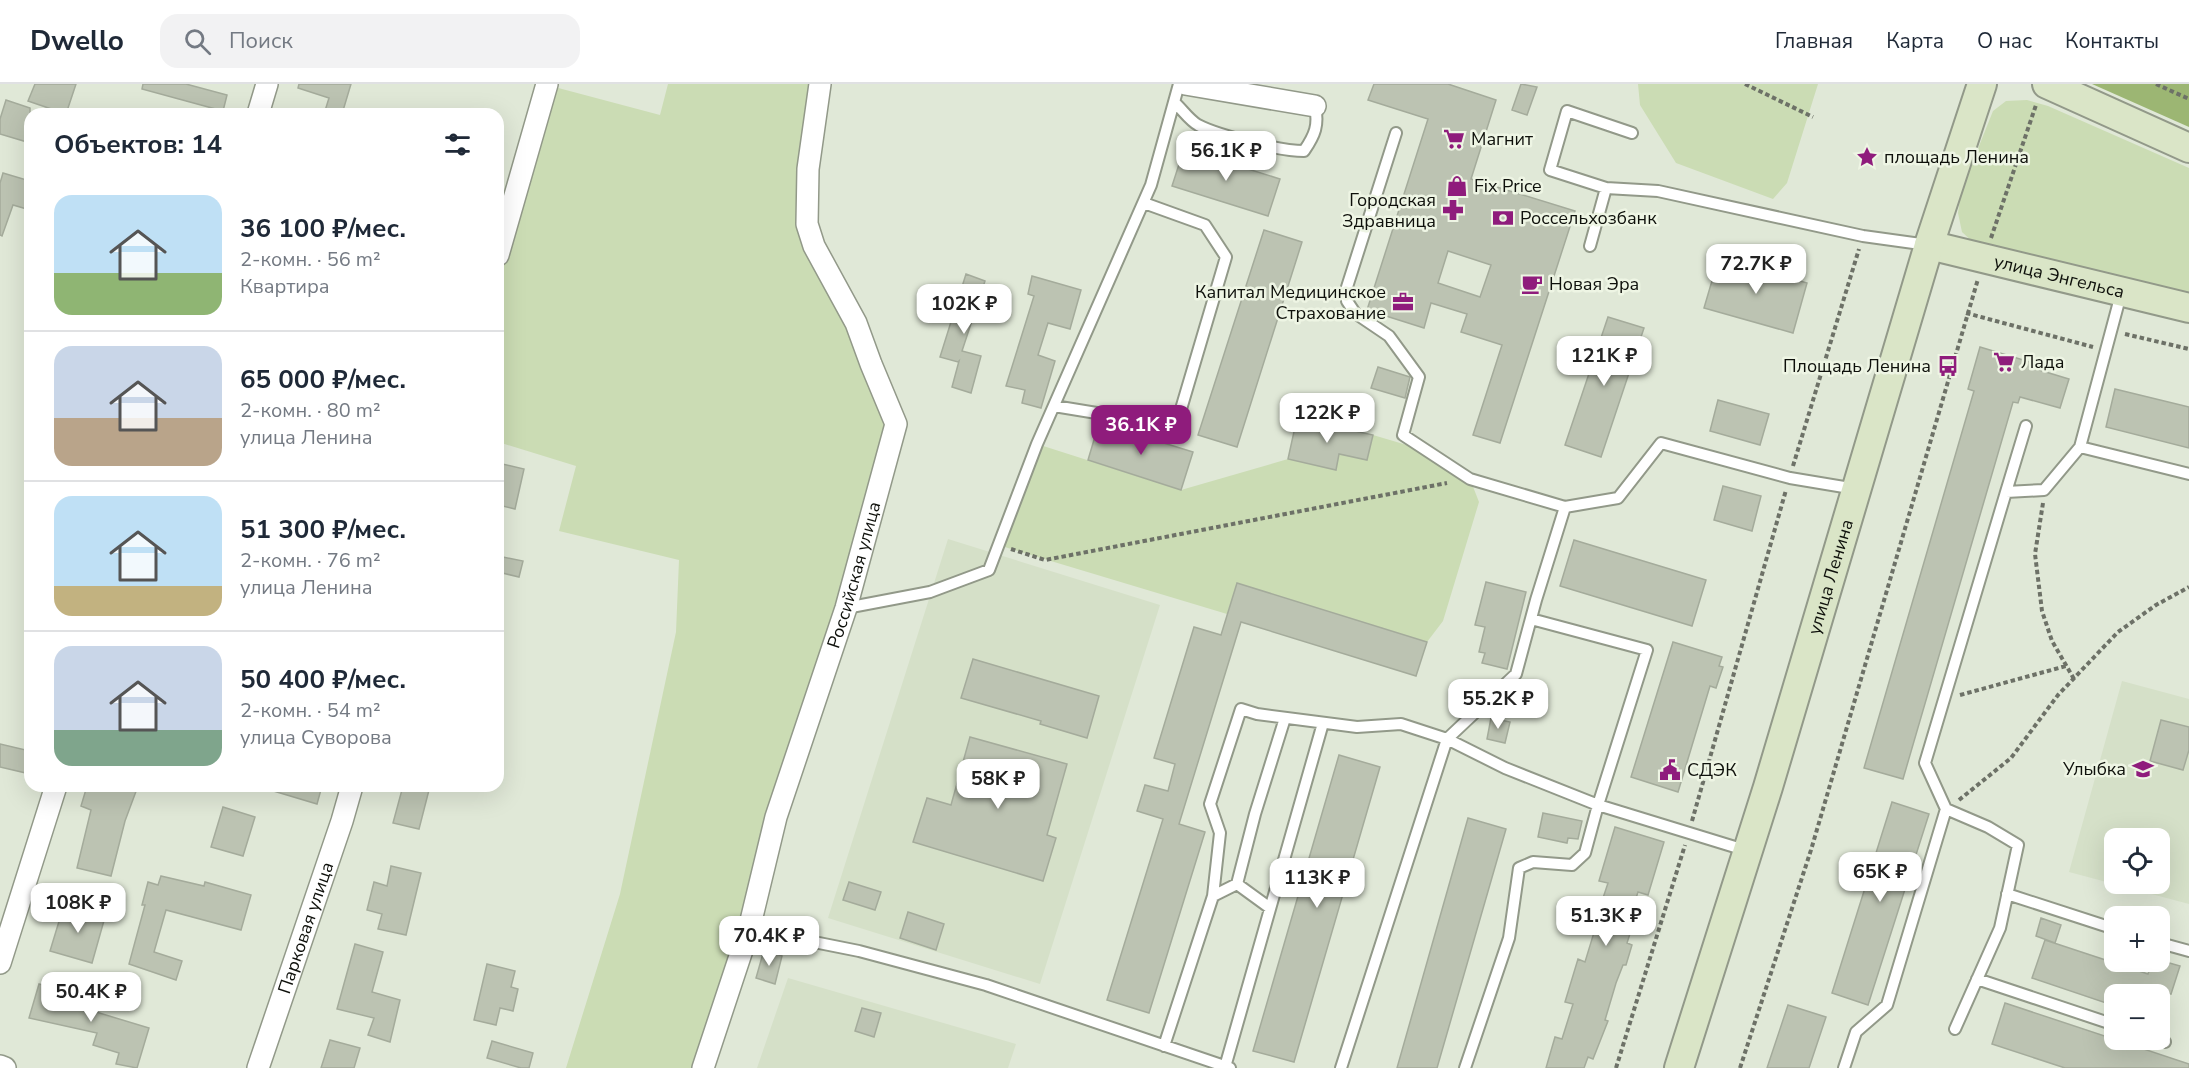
<!DOCTYPE html>
<html lang="ru">
<head>
<meta charset="utf-8">
<style>
  :root { --surface:#fff; --page:#f2f2f3; --text:#1f2937; --muted:#747a83; --line:#e0e1e3; --accent:#8f1c7c }
  body { margin:0; font-family:"Nunito Sans",sans-serif; background:var(--page); color:var(--text); height:100vh; display:flex; flex-direction:column; font-size:22px; white-space:nowrap }
  * { box-sizing:border-box; margin:0 }
  p { font-size:20px; color:var(--muted) }
  .icon { flex:none; width:33px; height:33px; fill:none; stroke:currentColor; stroke-width:2; stroke-linecap:round; stroke-linejoin:round }
  .map { position:relative; flex:1; overflow:hidden }
  .panel { position:absolute; left:24px; top:24px; width:480px; height:684px; display:flex; flex-direction:column; background:var(--surface); border-radius:18px; box-shadow:0 6px 24px #0002 }
  .panel>* { flex:none }
  .buttons { position:absolute; left:2104px; top:744px; display:grid; gap:12px }
  .buttons a { display:grid; place-items:center; width:66px; height:66px; border-radius:12px; background:var(--surface); box-shadow:0 6px 24px #0002; font-size:30px }
  .price { position:absolute; translate:-50% -51px; padding:0 14px; border-radius:12px; background:#fff; color:#222; font-size:20px; line-height:39px; filter:drop-shadow(0 2px 3px #0008) }
  .price::after { content:''; position:absolute; left:50%; top:36px; width:18px; height:14px; margin-left:-9px; background:inherit; clip-path:polygon(0 0,100% 0,50% 100%) }
  .price.on { background:var(--accent); color:#fff }
  ul { padding:0; list-style:none }
  li { display:flex; align-items:center; gap:18px; height:150px; padding:0 30px }
  li+li { border-top:2px solid var(--line) }
  li span { display:grid; place-items:center; flex:none; width:168px; height:120px; border-radius:18px; color:#555 }
  li>.icon { margin-inline-start:auto }
  span .icon { width:72px; height:72px; fill:#fffc; stroke-width:1 }
  li b { font-size:26px }
  h2 { display:flex; justify-content:space-between; align-items:center; height:72px; padding:0 30px; font-size:26px }
  header { display:flex; align-items:center; gap:36px; box-sizing:border-box; height:84px; padding:0 30px; background:var(--surface); border-bottom:2px solid var(--line) }
  header strong { font-size:28px }
  nav { display:flex; gap:33px; margin-inline-start:auto; font-size:21px }
  .search { width:420px; height:54px; background:var(--page); display:flex; align-items:center; gap:15px; box-sizing:border-box; padding:0 21px; border-radius:18px; color:var(--muted); font-size:22px }
  .map>svg:first-child { display:block }
  .built { fill:#d5e0c8; fill-rule:evenodd }
  .green { fill:#cbdcb4 }
  .forest { fill:#9cb673 }
  .building { fill:#bcc3b2; stroke:#a4ab9b; stroke-width:1.5; fill-rule:evenodd }
  .lines { fill:none; stroke-linecap:round; stroke-linejoin:round }
  .lane-casing { stroke:#929989; stroke-width:14 }
  .street-casing { stroke:#929989; stroke-width:24 }
  .secondary-casing { stroke:#929989; stroke-width:32 }
  .path { stroke:#6d7167; stroke-width:4; stroke-dasharray:4.5 3; stroke-linecap:butt }
  .lane { stroke:#fff; stroke-width:10 }
  .street { stroke:#fff; stroke-width:21 }
  .secondary { stroke:#dae5c7; stroke-width:28 }
  .labels { text-anchor:middle; dominant-baseline:central; stroke-width:5; stroke-linejoin:round; paint-order:stroke }
  .poi-label { font-size:18px; fill:#0e100b; stroke:#eef5e4; text-anchor:start }
  .street-label { font-size:18px; fill:#0e100b; stroke:#eef5e4 }
</style>
</head>
<body>
<header>
<strong>Dwello</strong>
<div class="search"><svg class="icon" aria-label="search" viewBox="0 0 24 24"><circle cx="10" cy="10" r="6"/><path d="M15 15l6 6"/></svg>Поиск</div>
<nav><a>Главная</a><a>Карта</a><a>О нас</a><a>Контакты</a></nav>
</header>
<div class="map">
<svg width="2189" height="984" viewBox="0 0 2189 984">
  <rect width="100%" height="100%" fill="#e0e8d7"/>
  <!-- built -->
  <path class="built" d="M 948,455 L 1160,521 L 1040,900 L 828,834 Z
    M 2122,597 L 2189,615 L 2189,820 L 2069,788 ZM 2115,754 L 2160,754 L 2160,800 L 2115,800 Z
    M 788,894 L 1016,960 L 1008,984 L 757,984 Z"/>
  <!-- green -->
  <path class="green" d="M 668,0 L 820,0 L 807,140 L 896,340 L 703,984 L 566,984 L 620,810 L 676,548 L 679,476 L 559,447 L 576,382 L 498,358 L 498,171 L 547,1 L 660,31 Z
    M 1638,0 L 1818,0 L 1787,99 L 1773,115 L 1676,79 L 1640,21 Z
    M 2027,16 L 2048,22 L 2189,84 L 2189,213 L 1975,160 L 1962,148 L 1958,129 L 1961,107 L 1993,27 L 2006,17 Z
    M 1373,351 L 1427,367 L 1470,395 L 1479,418 L 1443,537 L 1427,558 L 1237,499 L 1227,530 L 998,461 L 1037,360 L 1181,406 L 1288,375 L 1336,386 L 1339,370 L 1367,376 Z"/>
  <!-- forest -->
  <path class="forest" d="M 2092,0 L 2189,0 L 2189,43 Z"/>
  <!-- building -->
  <path class="building" d="M 35,0 L 76,0 L 66,30 L 28,17 Z
    M 143,0 L 186,0 L 227,11 L 223,27 L 142,5 Z
    M 299,0 L 351,0 L 342,30 L 324,30 L 329,14 L 298,4 Z
    M 1374,0 L 1448,0 L 1496,16 L 1471,95 L 1575,127 L 1500,359 L 1473,351 L 1502,261 L 1461,248 L 1467,230 L 1431,219 L 1424,244 L 1367,226 L 1428,35 L 1368,16 ZM 1448,167 L 1491,181 L 1480,213 L 1438,199 Z
    M 1521,0 L 1537,3 L 1527,31 L 1512,26 Z
    M 6,16 L 30,24 L 30,49 L 27,58 L 0,50 L 0,35 Z
    M 1184,65 L 1280,95 L 1268,132 L 1172,102 Z
    M 3,89 L 30,97 L 30,126 L 13,121 L 2,152 L 0,151 L 0,99 Z
    M 1264,146 L 1302,158 L 1237,363 L 1198,351 Z
    M 1719,173 L 1807,199 L 1793,249 L 1704,224 Z
    M 966,190 L 985,197 L 962,267 L 981,272 L 971,309 L 952,303 L 959,277 L 958,278 L 940,273 Z
    M 1032,192 L 1081,206 L 1070,245 L 1048,239 L 1038,271 L 1055,277 L 1041,324 L 1022,319 L 1025,306 L 1006,302 L 1034,212 L 1028,210 Z
    M 1608,233 L 1644,244 L 1601,373 L 1565,361 Z
    M 1980,263 L 2030,278 L 2029,283 L 2069,295 L 2060,324 L 2020,313 L 2018,319 L 2013,318 L 1903,695 L 1864,684 L 1974,307 L 1968,305 Z
    M 1378,283 L 1410,293 L 1405,314 L 1371,304 Z
    M 2115,305 L 2189,323 L 2189,364 L 2106,343 Z
    M 1718,316 L 1769,330 L 1760,361 L 1710,347 Z
    M 1297,334 L 1373,351 L 1367,376 L 1339,370 L 1336,386 L 1288,375 Z
    M 1099,339 L 1193,368 L 1181,406 L 1088,376 Z
    M 498,379 L 524,385 L 515,425 L 498,421 Z
    M 1723,402 L 1761,412 L 1752,447 L 1714,436 Z
    M 1574,456 L 1706,496 L 1692,542 L 1560,502 Z
    M 498,472 L 523,477 L 519,493 L 498,488 Z
    M 1486,498 L 1526,508 L 1507,585 L 1482,579 L 1485,569 L 1479,568 L 1485,543 L 1475,541 Z
    M 1237,499 L 1427,558 L 1416,592 L 1241,538 L 1179,740 L 1205,748 L 1149,929 L 1107,916 L 1163,735 L 1137,727 L 1145,701 L 1168,707 L 1175,680 L 1154,674 L 1194,543 L 1221,551 Z
    M 1673,558 L 1722,573 L 1719,582 L 1723,583 L 1716,604 L 1710,602 L 1678,708 L 1631,693 Z
    M 973,575 L 1099,612 L 1087,654 L 1040,640 L 1041,637 L 961,614 Z
    M 1491,634 L 1510,638 L 1505,659 L 1487,655 Z
    M 2161,636 L 2189,643 L 2189,666 L 2183,686 L 2150,677 Z
    M 970,653 L 1067,680 L 1047,751 L 1056,754 L 1043,797 L 913,758 L 927,714 L 951,721 Z
    M 0,660 L 30,667 L 30,690 L 0,683 Z
    M 1339,671 L 1380,683 L 1294,978 L 1253,967 Z
    M 87,702 L 138,702 L 125,737 L 111,792 L 77,784 L 91,726 L 81,722 Z
    M 271,702 L 322,702 L 317,720 L 270,706 Z
    M 403,702 L 414,702 L 429,706 L 419,745 L 393,739 Z
    M 1892,718 L 1929,730 L 1868,921 L 1832,909 Z
    M 223,723 L 255,733 L 243,772 L 211,763 Z
    M 1543,729 L 1582,737 L 1578,755 L 1568,754 L 1567,759 L 1538,753 Z
    M 1468,734 L 1506,745 L 1437,984 L 1397,984 Z
    M 1615,743 L 1664,758 L 1648,811 L 1638,808 L 1628,839 L 1633,840 L 1627,859 L 1632,861 L 1626,881 L 1623,881 L 1616,899 L 1605,936 L 1608,937 L 1593,975 L 1588,973 L 1584,984 L 1546,984 L 1555,953 L 1562,955 L 1573,920 L 1565,918 L 1578,875 L 1585,878 L 1596,842 L 1594,841 L 1608,799 L 1599,797 Z
    M 391,782 L 421,789 L 406,851 L 378,845 L 382,830 L 367,826 L 374,798 L 387,802 Z
    M 161,792 L 204,802 L 205,798 L 251,811 L 241,846 L 166,826 L 154,868 L 182,877 L 176,896 L 129,880 L 145,821 L 142,821 L 148,798 L 158,801 Z
    M 849,798 L 881,808 L 875,826 L 843,816 Z
    M 64,821 L 105,833 L 92,879 L 50,867 Z
    M 908,828 L 944,840 L 936,866 L 900,854 Z
    M 2041,834 L 2061,841 L 2055,859 L 2036,852 Z
    M 2045,856 L 2148,890 L 2152,878 L 2166,878 L 2180,882 L 2171,910 L 2163,908 L 2162,910 L 2115,910 L 2115,922 L 2032,894 Z
    M 355,860 L 383,868 L 372,908 L 400,916 L 390,958 L 368,951 L 374,934 L 337,925 Z
    M 764,866 L 782,872 L 775,900 L 756,894 Z
    M 487,880 L 515,887 L 511,903 L 518,905 L 513,927 L 500,924 L 496,941 L 474,936 Z
    M 39,900 L 74,909 L 73,913 L 98,920 L 96,928 L 149,944 L 137,984 L 116,980 L 119,969 L 93,961 L 97,949 L 29,934 Z
    M 2005,919 L 2189,980 L 2189,984 L 2065,984 L 1992,960 Z
    M 1788,921 L 1826,933 L 1809,984 L 1767,984 Z
    M 862,924 L 881,929 L 874,953 L 855,947 Z
    M 330,956 L 360,964 L 354,984 L 321,984 Z
    M 492,957 L 533,969 L 529,984 L 521,984 L 487,974 Z"/>
  <g class="lines">
    <defs>
      <path id="lane" d="M 1174,18 C 1182,25 1189,36 1198,41 C 1219,52 1281,67 1304,67 C 1315,51 1319,41 1315,22
        M 1396,49 L 1347,203 L 1347,217 L 1355,229 L 1389,252 L 1419,293 L 1403,351 L 1470,395 L 1565,423
        M 1632,49 L 1567,27 L 1550,86 L 1606,104 L 1658,107 L 1863,152 L 1928,161
        M 1590,162 L 1606,104
        M 1054,322 L 1176,342 L 1226,173 L 1205,141 L 1144,119
        M 2080,363 L 2121,210
        M 2006,408 L 2026,342
        M 846,524 L 930,508 L 989,486 L 1037,360 L 1151,101 L 1179,0
        M 1946,725 L 1988,743 L 2018,761 L 2000,844 L 1955,945
        M 2007,810 L 2115,845
        M 1213,812 L 1220,749 L 1210,720 L 1241,625 L 1257,630 L 1357,643 L 1401,640 L 1447,655 L 1505,684 L 1598,721 L 1647,566 L 1531,535
        M 1270,824 L 1237,800 L 1255,730 L 1285,634
        M 749,845 L 859,867 L 986,901 L 1230,984
        M 2160,859 L 2189,867
        M 1977,895 L 2115,941
        M 2159,956 L 2165,958
        M 1164,962 L 1213,812 L 1237,800
        M 1225,983 L 1323,639
        M 1341,984 L 1447,655 L 1516,590 L 1536,516 L 1565,423 L 1618,414 L 1661,359 L 1790,394 L 1856,405
        M 1465,984 L 1509,854 L 1519,784 L 1533,778 L 1572,781 L 1585,769 L 1598,721 L 1748,767
        M 1844,984 L 1856,948 L 1887,921 L 1946,725 L 1925,679 L 2006,408 L 2044,406 L 2080,363 L 2189,390"/>
      <g id="street">
        <path d="M 1185,0 L 1315,22"/>
        <path d="M 258,30 L 267,0"/>
        <path d="M 498,171 L 547,0"/>
        <path d="M 0,879 L 56,702"/>
        <path d="M 0,982 L 5,984"/>
        <path id="s1" d="M 258,984 L 342,737 L 352,702"/>
        <path id="s2" d="M 703,984 L 749,845 L 776,733 L 846,524 L 896,340 L 871,280 L 856,239 L 814,162 L 807,140 L 808,85 L 820,0"/>
      </g>
      <g id="secondary">
        <path d="M 2047,0 L 2189,64"/>
        <path id="s3" d="M 1929,161 L 2189,224"/>
        <path id="s4" d="M 1679,984 L 1768,703 L 1929,161 L 1982,0"/>
      </g>
    </defs>
    <!-- lane casing -->
    <use href="#lane" class="lane-casing"/>
    <!-- street casing -->
    <use href="#street" class="street-casing"/>
    <!-- secondary casing -->
    <use href="#secondary" class="secondary-casing"/>
    <!-- path -->
    <path class="path" d="M 1745,0 L 1813,33
      M 2156,0 L 2189,15
      M 1991,154 L 2036,21
      M 1966,229 L 2093,263
      M 2125,250 L 2189,265
      M 1793,382 L 1859,165
      M 2043,419 L 2035,470 L 2042,527 L 2052,557 L 2074,595
      M 1011,465 L 1045,476 L 1447,399
      M 1960,611 L 2066,582
      M 1959,716 L 2011,674 L 2058,611 L 2118,548 L 2156,521 L 2189,503
      M 1692,737 L 1786,406
      M 1616,984 L 1685,761
      M 1740,984 L 1811,766 L 1978,195"/>
    <!-- lane -->
    <use href="#lane" class="lane"/>
    <!-- street -->
    <use href="#street" class="street"/>
    <!-- secondary -->
    <use href="#secondary" class="secondary"/>
  </g>
  <!-- icons -->
  <defs>
    <symbol id="supermarket-bare" viewBox="-9 -9 18 18"><path d="M-6-5.5h2.5l.6 2H6L4.5 2H-2.5L-4.4-4H-6ZM-1.5 3.2a1.3 1.3 0 1 0 .1 0ZM3 3.2a1.3 1.3 0 1 0 .1 0Z" fill="#8f1c7c" stroke="#eef5e4" stroke-width="2.5" paint-order="stroke"/></symbol>
    <symbol id="sight-bare" viewBox="-9 -9 18 18"><path d="M0-6L1.8-2.2L6-1.7L2.9 1.2L3.7 5.4L0 3.3L-3.7 5.4L-2.9 1.2L-6-1.7L-1.8-2.2Z" fill="#8f1c7c" stroke="#eef5e4" stroke-width="2.5" paint-order="stroke"/></symbol>
    <symbol id="shop-bare" viewBox="-9 -9 18 18"><path d="M-5-2.5h2.3a2.7 3.5 0 0 1 5.4 0H5L5.5 6h-11ZM-1.5-2.5h3a1.5 2.3 0 0 0-3 0Z" fill="#8f1c7c" stroke="#eef5e4" stroke-width="2.5" paint-order="stroke"/></symbol>
    <symbol id="pharmacy-bare" viewBox="-9 -9 18 18"><path d="M-2-6h4v4h4v4h-4v4h-4v-4h-4v-4h4Z" fill="#8f1c7c" stroke="#eef5e4" stroke-width="2.5" paint-order="stroke"/></symbol>
    <symbol id="bank-bare" viewBox="-9 -9 18 18"><path d="M-6-4H6V4H-6ZM0-2.3a2.3 2.3 0 1 0 0 4.6a2.3 2.3 0 1 0 0-4.6Z" fill="#8f1c7c" stroke="#eef5e4" stroke-width="2.5" paint-order="stroke"/></symbol>
    <symbol id="cafe-bare" viewBox="-9 -9 18 18"><path d="M-5.5-4.5H6V0H3Q3 3.5 0 3.5H-2.5Q-5.5 3.5-5.5 0ZM3-3.2v2h1.7v-2ZM-6 4.5H4V6H-6Z" fill="#8f1c7c" stroke="#eef5e4" stroke-width="2.5" paint-order="stroke"/></symbol>
    <symbol id="office-bare" viewBox="-9 -9 18 18"><path d="M-6-3h4V-5.5h4V-3h4V5H-6ZM-1-4.5V-3h2v-1.5ZM-6 0V1H6V0Z" fill="#8f1c7c" stroke="#eef5e4" stroke-width="2.5" paint-order="stroke"/></symbol>
    <symbol id="bus-bare" viewBox="-9 -9 18 18"><path d="M-5-6H5V4H4V6H2V4H-2V6H-4V4H-5ZM-3.5-4V0h7V-4ZM-3.5 1.2v1.5H-2V1.2ZM2 1.2v1.5H3.5V1.2Z" fill="#8f1c7c" stroke="#eef5e4" stroke-width="2.5" paint-order="stroke"/></symbol>
    <symbol id="school-bare" viewBox="-9 -9 18 18"><path d="M0-5L7-2L0 1L-7-2ZM-4 1L0 2.5L4 1V4Q0 6-4 4Z" fill="#8f1c7c" stroke="#eef5e4" stroke-width="2.5" paint-order="stroke"/></symbol>
    <symbol id="civic-bare" viewBox="-9 -9 18 18"><path d="M-.6-6.5H3V-4.5H.6V-3L4-1V1h2V6H-6V1h2V-1L-.6-3ZM-1.2 2.5V6h2.4V2.5Z" fill="#8f1c7c" stroke="#eef5e4" stroke-width="2.5" paint-order="stroke"/></symbol>
  </defs>
  <g fill-rule="evenodd">
    <use href="#supermarket-bare" x="1439" y="40" width="30" height="30"/>
    <use href="#sight-bare" x="1852" y="58" width="30" height="30"/>
    <use href="#shop-bare" x="1442" y="87" width="30" height="30"/>
    <use href="#pharmacy-bare" x="1438" y="111" width="30" height="30"/>
    <use href="#bank-bare" x="1488" y="119" width="30" height="30"/>
    <use href="#cafe-bare" x="1517" y="185" width="30" height="30"/>
    <use href="#office-bare" x="1388" y="203" width="30" height="30"/>
    <use href="#supermarket-bare" x="1989" y="263" width="30" height="30"/>
    <use href="#bus-bare" x="1933" y="267" width="30" height="30"/>
    <use href="#school-bare" x="2128" y="670" width="30" height="30"/>
    <use href="#civic-bare" x="1655" y="671" width="30" height="30"/>
  </g>
  <g class="labels">
    <!-- poi labels -->
    <g class="poi-label">
      <text x="1471" y="55">Магнит</text>
      <text x="1884" y="73">площадь Ленина</text>
      <text x="1474" y="102">Fix Price</text>
      <text x="1436" y="116" text-anchor="end">Городская<tspan x="1436" dy="21">Здравница</tspan></text>
      <text x="1520" y="134">Россельхозбанк</text>
      <text x="1549" y="200">Новая Эра</text>
      <text x="1386" y="208" text-anchor="end">Капитал Медицинское<tspan x="1386" dy="21">Страхование</tspan></text>
      <text x="2021" y="278">Лада</text>
      <text x="1931" y="282" text-anchor="end">Площадь Ленина</text>
      <text x="2126" y="685" text-anchor="end">Улыбка</text>
      <text x="1687" y="686">СДЭК</text>
    </g>
    <!-- street labels -->
    <g class="street-label">
      <text stroke="none"><textPath href="#s3" startOffset="134">улица Энгельса</textPath></text>
      <text stroke="none"><textPath href="#s2" startOffset="516">Российская улица</textPath></text>
      <text stroke="none"><textPath href="#s4" startOffset="514">улица Ленина</textPath></text>
      <text stroke="none"><textPath href="#s1" startOffset="148">Парковая улица</textPath></text>
    </g>
  </g>
</svg>
<div class="buttons">
<a><svg class="icon" aria-label="locate" viewBox="0 0 24 24"><circle cx="12" cy="12" r="6"/><path d="M12 2v4M12 18v4M2 12h4M18 12h4"/></svg></a>
<a>+</a>
<a>−</a>
</div>
<b class="price" style="left:1226px;top:98px">56.1K ₽</b>
<b class="price" style="left:1756px;top:211px">72.7K ₽</b>
<b class="price" style="left:964px;top:251px">102K ₽</b>
<b class="price" style="left:1604px;top:303px">121K ₽</b>
<b class="price" style="left:1327px;top:360px">122K ₽</b>
<b class="price on" style="left:1141px;top:372px">36.1K ₽</b>
<b class="price" style="left:1498px;top:646px">55.2K ₽</b>
<b class="price" style="left:998px;top:726px">58K ₽</b>
<b class="price" style="left:1880px;top:819px">65K ₽</b>
<b class="price" style="left:1317px;top:825px">113K ₽</b>
<b class="price" style="left:78px;top:850px">108K ₽</b>
<b class="price" style="left:1606px;top:863px">51.3K ₽</b>
<b class="price" style="left:769px;top:883px">70.4K ₽</b>
<b class="price" style="left:91px;top:939px">50.4K ₽</b>
<section class="panel">
<h2>Объектов: 14<svg class="icon" aria-label="filters" viewBox="0 0 24 24"><path d="M4 7h16M4 17h16"/><circle cx="9" cy="7" r="2"/><circle cx="15" cy="17" r="2"/></svg></h2>
<ul>
<li><span style="background:linear-gradient(#bfe0f5 65%,#8fb573 0)"><svg class="icon" aria-label="home" viewBox="0 0 24 24"><path d="M3 11l9-7 9 7M6 9v11h12V9"/></svg></span><div><b>36 100 ₽/мес.</b><p>2-комн. · 56 m²</p><p>Квартира</p></div></li>
<li><span style="background:linear-gradient(#c9d6e8 60%,#b9a48a 0)"><svg class="icon" aria-label="home" viewBox="0 0 24 24"><path d="M3 11l9-7 9 7M6 9v11h12V9"/></svg></span><div><b>65 000 ₽/мес.</b><p>2-комн. · 80 m²</p><p>улица Ленина</p></div></li>
<li><span style="background:linear-gradient(#bfe0f5 75%,#c2b280 0)"><svg class="icon" aria-label="home" viewBox="0 0 24 24"><path d="M3 11l9-7 9 7M6 9v11h12V9"/></svg></span><div><b>51 300 ₽/мес.</b><p>2-комн. · 76 m²</p><p>улица Ленина</p></div></li>
<li><span style="background:linear-gradient(#c9d6e8 70%,#7fa58c 0)"><svg class="icon" aria-label="home" viewBox="0 0 24 24"><path d="M3 11l9-7 9 7M6 9v11h12V9"/></svg></span><div><b>50 400 ₽/мес.</b><p>2-комн. · 54 m²</p><p>улица Суворова</p></div></li>
</ul>
</section>
</div>
</body>
</html>
